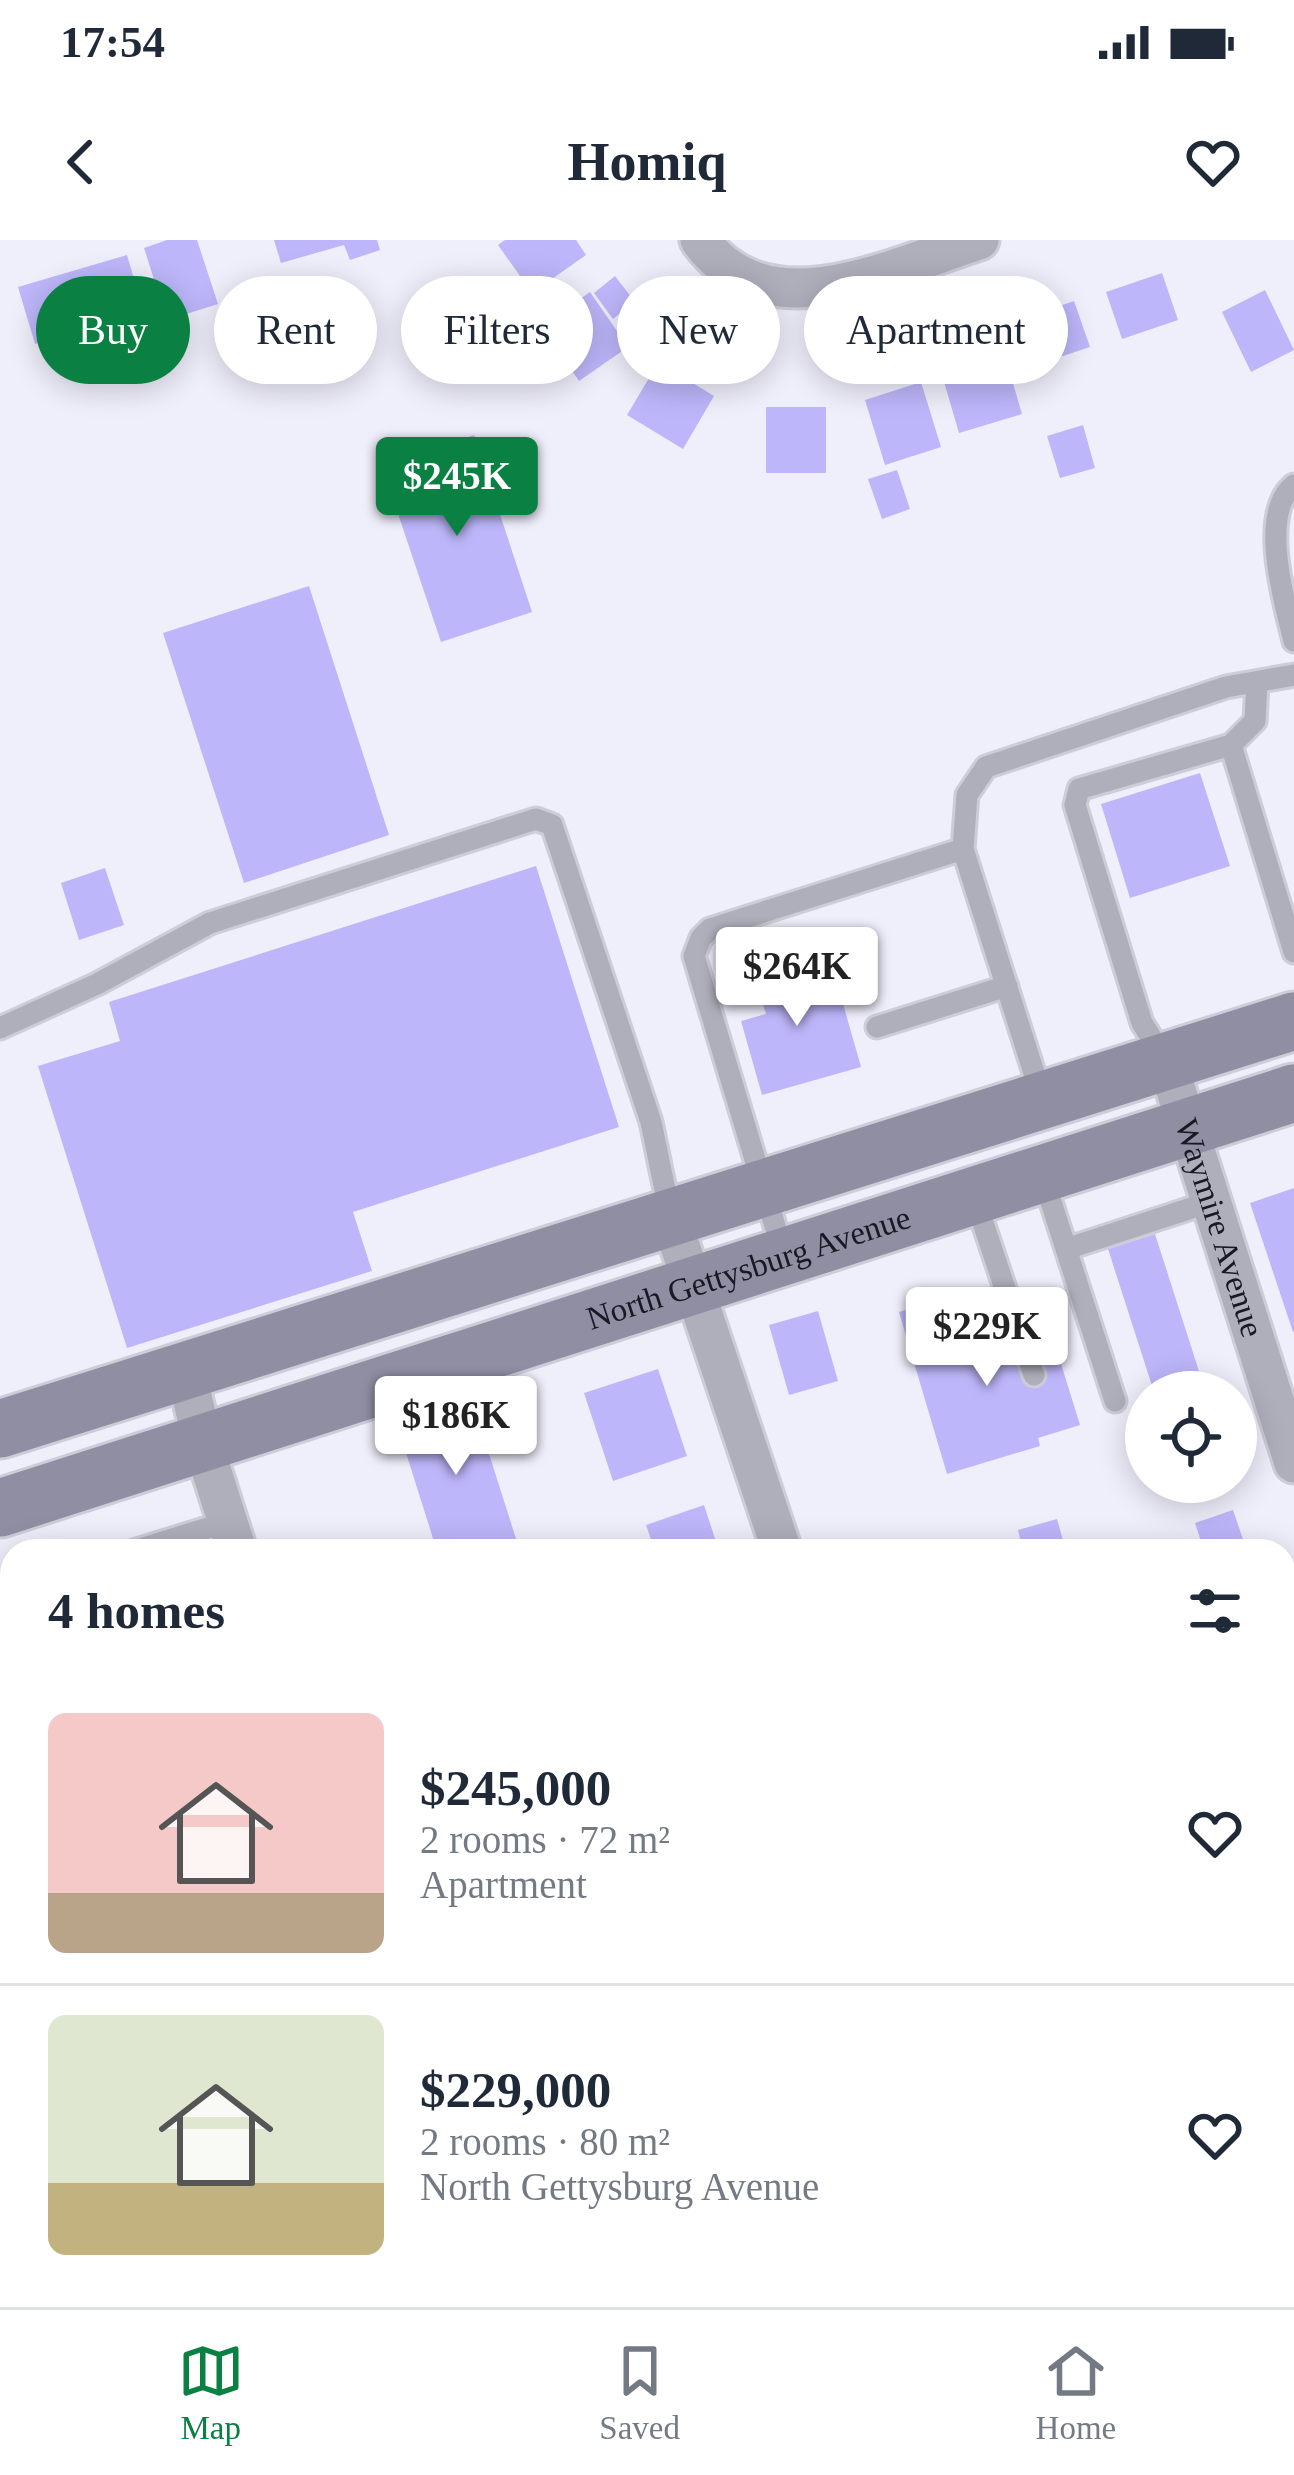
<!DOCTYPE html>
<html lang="en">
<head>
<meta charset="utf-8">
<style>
  :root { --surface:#fff; --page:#f2f2f3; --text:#1f2937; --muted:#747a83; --line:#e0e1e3; --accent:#0b8043 }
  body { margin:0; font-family:"Times New Roman",serif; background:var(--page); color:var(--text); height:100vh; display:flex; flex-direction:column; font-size:45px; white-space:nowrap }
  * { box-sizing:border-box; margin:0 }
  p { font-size:39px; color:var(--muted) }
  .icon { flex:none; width:66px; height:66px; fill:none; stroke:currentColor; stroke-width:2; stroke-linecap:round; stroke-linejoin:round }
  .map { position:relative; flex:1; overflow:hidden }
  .drawer { position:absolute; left:0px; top:1299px; width:1296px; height:768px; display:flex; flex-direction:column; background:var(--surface); border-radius:36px 36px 0 0; box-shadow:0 6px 30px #0003 }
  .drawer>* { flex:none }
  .guide { position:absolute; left:36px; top:36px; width:1224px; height:108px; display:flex; gap:24px }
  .tools { position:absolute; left:1125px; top:1131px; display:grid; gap:24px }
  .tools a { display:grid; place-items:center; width:132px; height:132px; border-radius:50%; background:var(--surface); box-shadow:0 6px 30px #0003; font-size:60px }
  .price { position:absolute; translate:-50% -102px; padding:0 27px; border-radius:12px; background:#fff; color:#222; font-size:39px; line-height:78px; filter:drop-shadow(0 3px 6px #0008) }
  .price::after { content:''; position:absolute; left:50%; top:72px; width:36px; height:27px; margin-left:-18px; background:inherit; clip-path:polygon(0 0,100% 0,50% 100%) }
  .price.on { background:var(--accent); color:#fff }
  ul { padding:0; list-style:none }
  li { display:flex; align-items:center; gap:36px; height:300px; padding:0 48px }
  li+li { border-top:3px solid var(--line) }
  li span { display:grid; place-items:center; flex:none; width:336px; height:240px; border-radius:18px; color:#555 }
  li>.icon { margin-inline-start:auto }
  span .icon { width:144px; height:144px; fill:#fffc; stroke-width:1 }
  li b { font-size:51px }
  h2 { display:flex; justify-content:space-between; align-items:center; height:144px; padding:0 48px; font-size:51px }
  .tag { padding:0 42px; border-radius:54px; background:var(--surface); box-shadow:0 6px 30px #0003; font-size:42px; line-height:108px }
  .tag.on { background:var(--accent); color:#fff }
  .status { display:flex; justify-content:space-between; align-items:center; height:84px; padding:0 60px; background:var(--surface); direction:ltr }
  .status svg { height:33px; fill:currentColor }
  header { display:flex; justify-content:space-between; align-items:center; height:156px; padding:0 48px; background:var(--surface); font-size:54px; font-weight:700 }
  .menu { display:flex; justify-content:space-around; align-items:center; height:168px; border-top:3px solid var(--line); background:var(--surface); font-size:33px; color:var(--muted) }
  .menu a { display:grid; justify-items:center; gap:6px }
  .menu .on { color:var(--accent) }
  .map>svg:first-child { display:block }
  .building { fill:#bdb6fa }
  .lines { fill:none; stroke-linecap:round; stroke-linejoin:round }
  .service-casing { stroke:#cdccd8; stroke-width:27 }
  .minor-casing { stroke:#cdccd8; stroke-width:45 }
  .secondary-casing { stroke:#cdccd8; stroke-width:63 }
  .service { stroke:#afaebb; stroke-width:21 }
  .minor { stroke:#afaebb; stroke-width:39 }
  .secondary { stroke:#8f8ea2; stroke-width:57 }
  .labels { text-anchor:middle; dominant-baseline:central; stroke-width:10; stroke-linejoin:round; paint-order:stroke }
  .street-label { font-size:33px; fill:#191823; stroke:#fdfdfd }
</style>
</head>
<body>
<div class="status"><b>17:54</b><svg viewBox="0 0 49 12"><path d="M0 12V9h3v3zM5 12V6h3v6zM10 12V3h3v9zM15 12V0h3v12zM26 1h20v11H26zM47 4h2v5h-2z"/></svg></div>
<header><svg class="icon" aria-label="back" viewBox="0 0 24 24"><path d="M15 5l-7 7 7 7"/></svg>Homiq<svg class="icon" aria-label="heart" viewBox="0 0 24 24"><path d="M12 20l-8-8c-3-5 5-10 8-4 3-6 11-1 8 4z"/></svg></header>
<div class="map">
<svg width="1294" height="2067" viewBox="0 0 1294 2067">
  <rect width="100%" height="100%" fill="#efeefb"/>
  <!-- building -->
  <path class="building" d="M 167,0 L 197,0 L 218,64 L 167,80 L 144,8 Z
    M 274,0 L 377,0 L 380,10 L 350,20 L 344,5 L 281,23 Z
    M 505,0 L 576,0 L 586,15 L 532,53 L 498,5 Z
    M 127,15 L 150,93 L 101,108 L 94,87 L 35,104 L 18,47 Z
    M 1162,33 L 1178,80 L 1122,99 L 1106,52 Z
    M 615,36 L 635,62 L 613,79 L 594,53 Z
    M 1265,50 L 1294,110 L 1251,132 L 1222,72 Z
    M 590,52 L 628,107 L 579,141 L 541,86 Z
    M 1074,61 L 1090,107 L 1036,125 L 1022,79 Z
    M 674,96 L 704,114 L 688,140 L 714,156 L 683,209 L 627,175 Z
    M 1005,116 L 1022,174 L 959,193 L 942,135 Z
    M 921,142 L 941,207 L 885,225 L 865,160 Z
    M 766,167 L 826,167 L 826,233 L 766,233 Z
    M 1083,185 L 1095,228 L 1060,238 L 1047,196 Z
    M 474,195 L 532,372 L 441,402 L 382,226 Z
    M 897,230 L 910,269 L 882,279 L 868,239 Z
    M 309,346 L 389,595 L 244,643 L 163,393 Z
    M 1200,533 L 1230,626 L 1130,658 L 1101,564 Z
    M 536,626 L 619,887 L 353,972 L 372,1031 L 127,1108 L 38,826 L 120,801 L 109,762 Z
    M 105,628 L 124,685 L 79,700 L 61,643 Z
    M 803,713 L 816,759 L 840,753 L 861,827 L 762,855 L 741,781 L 766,774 L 752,727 Z
    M 1294,948 L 1294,1091 L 1293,1092 L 1250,963 Z
    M 1155,994 L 1205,1150 L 1201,1152 L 1154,1152 L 1108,1009 Z
    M 946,1058 L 963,1114 L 1050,1088 L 1080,1185 L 1038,1198 L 1040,1206 L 947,1234 L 899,1072 Z
    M 818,1071 L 838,1141 L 789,1155 L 769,1085 Z
    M 658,1129 L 687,1216 L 613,1241 L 584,1153 Z
    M 470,1154 L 518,1305 L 500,1311 L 437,1311 L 395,1178 Z
    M 704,1265 L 719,1311 L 655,1311 L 646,1285 Z
    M 1233,1270 L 1247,1311 L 1204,1311 L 1195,1283 Z
    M 1057,1279 L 1066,1311 L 1023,1311 L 1018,1290 Z
    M 1294,1554 L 1294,1602 L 1284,1605 L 1284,1557 Z
    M 1294,1627 L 1294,1676 L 1284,1680 L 1284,1630 Z
    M 347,2055 L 384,2055 L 387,2067 L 337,2067 L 335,2059 Z
    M 566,2055 L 619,2055 L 623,2067 L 570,2067 Z
    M 918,2055 L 921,2067 L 849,2067 L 845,2056 Z
    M 1116,2055 L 1161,2055 L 1165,2067 L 1120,2067 Z"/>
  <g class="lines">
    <defs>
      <path id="service" d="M 1294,245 C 1258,273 1285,364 1294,401
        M 1231,505 L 1255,481 L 1257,442
        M 877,787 L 1007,746
        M 0,788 L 97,744 L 210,683 L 536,579 L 552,585 L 651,882 L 670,974
        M 1163,816 L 1142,783 L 1075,565 L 1079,549 L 1231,505 L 1294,712
        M 1042,858 L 963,609 L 967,555 L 986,527 L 1226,447 L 1294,435
        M 1042,934 L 1115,1161
        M 974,956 L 1034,1135
        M 1066,1009 L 1210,962
        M 784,1016 L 694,716 L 701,698 L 710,689 L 963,609
        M 134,1311 L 227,1282
        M 0,1352 L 12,1348"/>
      <g id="minor">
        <path d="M 700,0 C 768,93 893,27 979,0"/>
        <path id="s1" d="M 1167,822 L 1294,1223"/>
        <path d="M 671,979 L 782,1311"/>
        <path d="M 186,1131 L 203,1204 L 237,1311"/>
        <path d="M 1284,1414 L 1294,1411"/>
        <path d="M 0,1814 L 12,1811"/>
        <path d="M 482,2055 L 485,2067"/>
        <path d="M 1021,2055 L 1025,2067"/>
      </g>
      <g id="secondary">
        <path d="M 0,1189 L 1294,781"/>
        <path id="s2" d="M 0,1268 L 1294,853"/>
      </g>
    </defs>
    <!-- service casing -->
    <use href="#service" class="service-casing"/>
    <!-- minor casing -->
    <use href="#minor" class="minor-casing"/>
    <!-- secondary casing -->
    <use href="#secondary" class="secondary-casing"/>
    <!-- service -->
    <use href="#service" class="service"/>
    <!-- minor -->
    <use href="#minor" class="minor"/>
    <!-- secondary -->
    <use href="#secondary" class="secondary"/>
  </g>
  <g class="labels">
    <!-- street labels -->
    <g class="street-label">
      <text stroke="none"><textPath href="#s1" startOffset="174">Waymire Avenue</textPath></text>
      <text stroke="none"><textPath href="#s2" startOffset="786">North Gettysburg Avenue</textPath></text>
    </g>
  </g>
</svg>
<div class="tools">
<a><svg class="icon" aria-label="locate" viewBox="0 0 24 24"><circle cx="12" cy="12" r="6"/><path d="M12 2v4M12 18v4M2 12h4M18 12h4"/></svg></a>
</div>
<b class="price on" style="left:457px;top:299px">$245K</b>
<b class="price" style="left:797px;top:789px">$264K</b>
<b class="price" style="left:987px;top:1149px">$229K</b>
<b class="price" style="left:456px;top:1238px">$186K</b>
<div class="guide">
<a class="tag on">Buy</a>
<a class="tag">Rent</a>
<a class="tag">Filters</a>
<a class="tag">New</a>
<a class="tag">Apartment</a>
</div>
<section class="drawer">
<h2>4 homes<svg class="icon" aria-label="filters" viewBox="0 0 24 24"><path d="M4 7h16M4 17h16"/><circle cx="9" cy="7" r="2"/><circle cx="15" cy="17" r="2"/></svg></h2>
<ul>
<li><span style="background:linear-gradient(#f6c9c9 75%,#b9a48a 0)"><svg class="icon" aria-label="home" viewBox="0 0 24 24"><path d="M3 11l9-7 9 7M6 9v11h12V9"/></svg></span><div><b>$245,000</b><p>2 rooms · 72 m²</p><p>Apartment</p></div><svg class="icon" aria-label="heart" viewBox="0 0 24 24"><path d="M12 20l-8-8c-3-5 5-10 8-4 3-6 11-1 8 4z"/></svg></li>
<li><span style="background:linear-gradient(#dfe7d0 70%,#c2b280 0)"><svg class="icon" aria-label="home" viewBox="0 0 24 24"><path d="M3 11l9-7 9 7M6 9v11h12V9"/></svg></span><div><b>$229,000</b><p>2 rooms · 80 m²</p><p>North Gettysburg Avenue</p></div><svg class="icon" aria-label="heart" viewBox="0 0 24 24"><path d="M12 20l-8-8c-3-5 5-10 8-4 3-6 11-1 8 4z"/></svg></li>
</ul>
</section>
</div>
<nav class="menu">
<a class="on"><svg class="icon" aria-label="map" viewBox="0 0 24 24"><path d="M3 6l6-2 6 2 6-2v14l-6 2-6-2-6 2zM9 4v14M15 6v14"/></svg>Map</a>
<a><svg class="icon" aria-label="saved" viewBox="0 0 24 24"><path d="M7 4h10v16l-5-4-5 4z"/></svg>Saved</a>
<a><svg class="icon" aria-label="home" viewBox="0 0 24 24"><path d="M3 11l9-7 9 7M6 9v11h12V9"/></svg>Home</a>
</nav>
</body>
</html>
